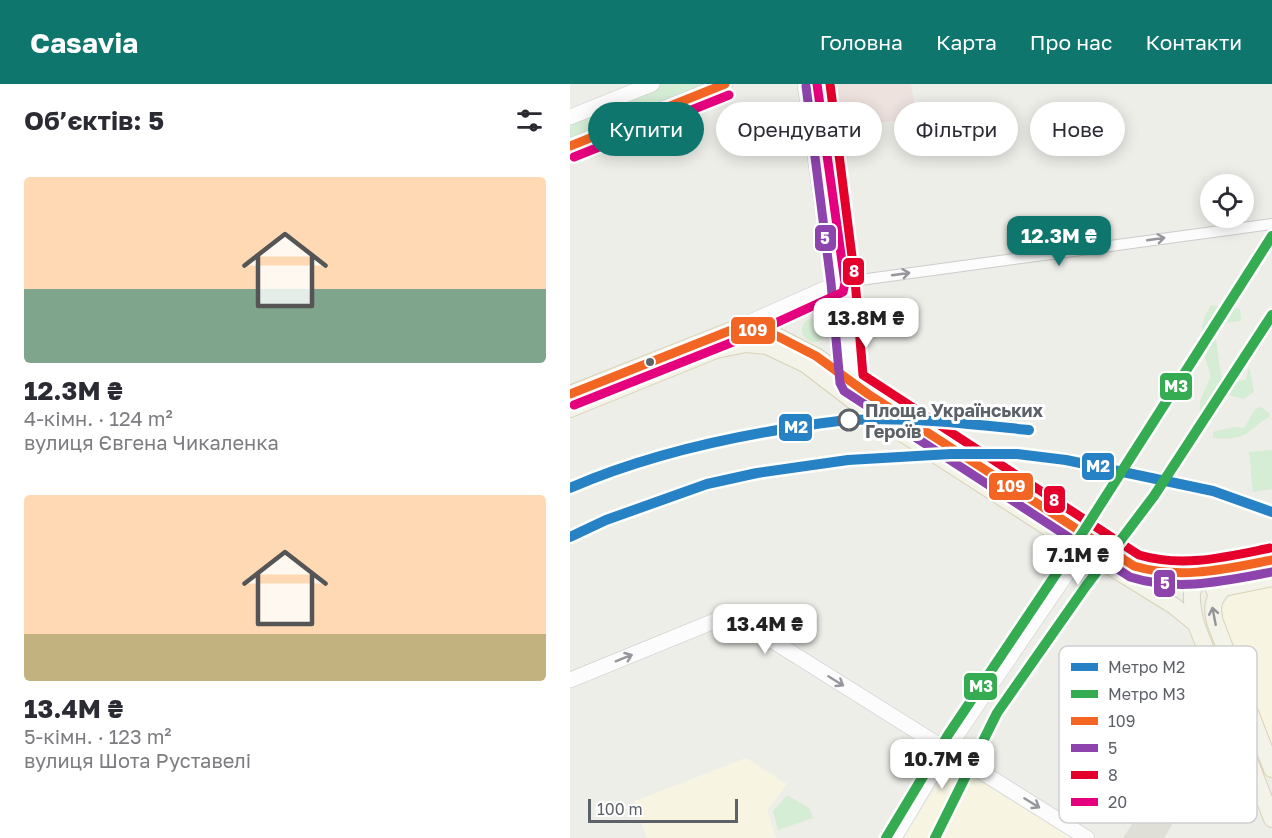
<!DOCTYPE html>
<html lang="uk">
<head>
<meta charset="utf-8">
<style>
  :root { --surface:#fff; --page:#f7f7f7; --text:#2b2b33; --muted:#7c7c81; --accent:#0f766e }
  body { margin:0; font-family:"Golos Text",sans-serif; background:var(--page); color:var(--text); height:100vh; display:flex; flex-direction:column; font-size:22px; white-space:nowrap }
  * { box-sizing:border-box; margin:0 }
  p { font-size:20px; color:var(--muted) }
  .icon { flex:none; width:33px; height:33px; fill:none; stroke:currentColor; stroke-width:2; stroke-linecap:round; stroke-linejoin:round }
  .map { position:relative; flex:1; overflow:hidden }
  .side { display:flex; flex-direction:column; background:var(--surface); width:570px }
  .side>* { flex:none }
  .banner { position:absolute; left:18px; top:18px; width:570px; height:54px; display:flex; gap:12px }
  .tools { position:absolute; left:630px; top:90px; display:grid; gap:12px }
  .tools a { display:grid; place-items:center; width:54px; height:54px; border-radius:50%; background:var(--surface); box-shadow:0 3px 15px #0003; font-size:30px }
  .scale { position:absolute; left:18px; bottom:15px; width:150px; box-sizing:border-box; padding-left:6px; border:3px solid #5d6168; border-top:0; font-size:16px; line-height:21px; white-space:nowrap; color:#5d6168; -webkit-text-stroke:4px #fff; paint-order:stroke }
  .price { position:absolute; translate:-50% -51px; padding:0 14px; border-radius:12px; background:#fff; color:#222; font-size:20px; line-height:39px; filter:drop-shadow(0 2px 3px #0008) }
  .price::after { content:''; position:absolute; left:50%; top:36px; width:18px; height:14px; margin-left:-9px; background:inherit; clip-path:polygon(0 0,100% 0,50% 100%) }
  .price.on { background:var(--accent); color:#fff }
  ul { padding:0; list-style:none }
  li { display:grid; align-content:center; gap:12px; height:318px; padding:0 24px }
  li span { display:grid; place-items:center; height:186px; border-radius:6px; color:#555 }
  li>.icon { margin-inline-start:auto }
  span .icon { width:108px; height:108px; fill:#fffc; stroke-width:1 }
  li b { font-size:26px }
  h2 { display:flex; justify-content:space-between; align-items:center; height:72px; padding:0 24px; font-size:26px }
  .chip { padding:0 21px; border-radius:27px; background:var(--surface); box-shadow:0 3px 15px #0003; font-size:21px; line-height:54px }
  .chip.on { background:var(--accent); color:#fff }
  header { display:flex; align-items:center; gap:36px; box-sizing:border-box; height:84px; padding:0 30px; background:var(--accent); color:#fff }
  header strong { font-size:28px }
  nav { display:flex; gap:33px; margin-inline-start:auto; font-size:21px }
  main { display:flex; flex:1; min-height:0 }
  .map>svg:first-child { display:block }
  .commercial { fill:#f7f5e2 }
  .education { fill:#dfded7 }
  .medical { fill:#eee2de }
  .green { fill:#d5ecd5 }
  .lines { fill:none; stroke-linecap:round; stroke-linejoin:round }
  .street-casing { stroke:#cbcccb; stroke-width:12 }
  .secondary-casing { stroke:#cacbcb; stroke-width:16 }
  .primary-casing { stroke:#d8d2b5; stroke-width:18 }
  .street { stroke:#fcfcfc; stroke-width:10 }
  .secondary { stroke:#fcfcfc; stroke-width:15 }
  .primary { stroke:#f3f3e9; stroke-width:16 }
  .bus-1-casing { stroke:#fff; stroke-width:14 }
  .bus-2-casing { stroke:#fff; stroke-width:14 }
  .bus-3-casing { stroke:#fff; stroke-width:14 }
  .bus-4-casing { stroke:#fff; stroke-width:14 }
  .bus-1 { stroke:#f26522; stroke-width:9 }
  .bus-2 { stroke:#8e44ad; stroke-width:9 }
  .bus-3 { stroke:#e4002b; stroke-width:9 }
  .bus-4 { stroke:#e5007d; stroke-width:9 }
  .metro-1-casing { stroke:#fff; stroke-width:15 }
  .metro-2-casing { stroke:#fff; stroke-width:15 }
  .metro-1 { stroke:#2782c5; stroke-width:10 }
  .metro-2 { stroke:#35ab52; stroke-width:10 }
  .oneway { stroke:#95979c }
  .oneway2 { stroke:#929495 }
  .bus-dot { fill:#5d6168; stroke:#fff; stroke-width:2 }
  .stop-dot { fill:#fff; stroke:#5d6168; stroke-width:3 }
  .labels { text-anchor:middle; dominant-baseline:central; stroke-width:6; stroke-linejoin:round; paint-order:stroke }
  .stop-label { font-size:18px; font-weight:bold; fill:#5d6168; stroke:#fff; text-anchor:start }
  .key { fill:#fff; stroke:#ced0d2; stroke-width:1.5 }
  .key-label { font-size:16px; fill:#5d6168 }
  .line-badge { stroke:#fff; stroke-width:2 }
  .badge-label { font-size:16px; text-anchor:middle; font-weight:bold; fill:#fff }
</style>
</head>
<body>
<header>
<strong>Casavia</strong>
<nav><a>Головна</a><a>Карта</a><a>Про нас</a><a>Контакти</a></nav>
</header>
<main>
<section class="side">
<h2>Об’єктів: 5<svg class="icon" aria-label="filters" viewBox="0 0 24 24"><path d="M4 7h16M4 17h16"/><circle cx="9" cy="7" r="2"/><circle cx="15" cy="17" r="2"/></svg></h2>
<ul>
<li><span style="background:linear-gradient(#ffd9b3 60%,#7fa58c 0)"><svg class="icon" aria-label="home" viewBox="0 0 24 24"><path d="M3 11l9-7 9 7M6 9v11h12V9"/></svg></span><div><b>12.3M ₴</b><p>4-кімн. · 124 m²</p><p>вулиця Євгена Чикаленка</p></div></li>
<li><span style="background:linear-gradient(#ffd9b3 75%,#c2b280 0)"><svg class="icon" aria-label="home" viewBox="0 0 24 24"><path d="M3 11l9-7 9 7M6 9v11h12V9"/></svg></span><div><b>13.4M ₴</b><p>5-кімн. · 123 m²</p><p>вулиця Шота Руставелі</p></div></li>
</ul>
</section>
<div class="map">
<svg width="702" height="754" viewBox="0 0 702 754">
  <rect width="100%" height="100%" fill="#eeeee9"/>
  <!-- commercial -->
  <path class="commercial" d="M 702,501 L 702,674 L 649,537 L 652,522 L 661,512 L 668,508 Z
    M 176,674 L 217,700 L 197,726 L 206,754 L 77,754 L 63,718 Z
    M 383,681 L 388,683 L 501,754 L 334,754 L 376,686 Z"/>
  <!-- education -->
  <path class="education" d="M 596,662 L 610,698 L 618,714 L 594,754 L 553,754 L 574,722 L 529,692 L 549,665 Z"/>
  <!-- medical -->
  <path class="medical" d="M 259,0 L 341,0 L 347,34 L 265,45 Z"/>
  <!-- green -->
  <path class="green" d="M 82,0 L 155,0 L 0,62 L 0,33 Z
    M 641,221 L 670,225 L 671,237 L 644,240 L 652,299 L 676,296 L 678,285 L 680,286 L 684,308 L 673,315 L 646,307 L 639,313 L 639,335 L 636,338 L 629,338 L 630,317 L 641,292 C 632,265 625,247 641,221 Z
    M232 246a12 12 0 1 1 24 0a12 12 0 1 1-24 0Z
    M 691,323 L 699,329 L 700,332 C 675,348 678,357 643,354 L 643,348 L 664,343 L 674,344 L 685,325 Z
    M 702,366 L 702,405 L 683,408 L 679,368 Z
    M 217,711 L 239,724 L 243,734 L 208,746 L 203,727 Z"/>
  <g class="lines">
    <defs>
      <path id="street" d="M 268,199 L 702,140"/>
      <path id="secondary" d="M 235,0 L 263,201 L 269,277 L 272,298
        M 248,0 L 273,198 L 282,298 L 277,306
        M 0,33 L 82,0
        M 0,62 L 155,0
        M 169,243 L 263,201
        M 0,596 L 147,536 C 164,534 176,540 190,549 L 517,754
        M 324,754 L 377,665 L 513,466"/>
      <path id="primary" d="M 0,310 L 169,243 L 207,252 L 246,272 L 298,310 L 564,482 C 609,499 657,484 702,476
        M 0,325 L 146,266 L 176,260 L 197,262 L 235,280 L 290,322 L 513,466 L 604,522 L 626,540
        M 639,488 C 616,501 621,517 626,540 L 702,735
        M 654,503 C 643,515 641,522 645,538 L 702,685
        M 644,506 L 702,494"/>
    </defs>
    <!-- street casing -->
    <use href="#street" class="street-casing"/>
    <!-- secondary casing -->
    <use href="#secondary" class="secondary-casing"/>
    <!-- primary casing -->
    <use href="#primary" class="primary-casing"/>
    <!-- street -->
    <use href="#street" class="street"/>
    <!-- secondary -->
    <use href="#secondary" class="secondary"/>
    <!-- primary -->
    <use href="#primary" class="primary"/>
    <defs>
      <path id="bus-1" d="M 0,62 L 155,0
        M 0,310 L 169,243 L 207,252 L 246,272 L 298,310 L 564,482 C 611,496 655,485 702,476"/>
      <path id="bus-2" d="M 236,2 L 261,199 L 270,299 L 274,307 L 560,493 C 608,508 654,497 702,488"/>
      <path id="bus-3" d="M 260,0 L 285,196 L 293,291 L 569,471 C 613,484 656,473 700,464"/>
      <path id="bus-4" d="M 4,73 L 159,11
        M 4,321 L 173,254 L 273,208 L 275,199 L 247,0"/>
    </defs>
    <!-- bus-1 casing -->
    <use href="#bus-1" class="bus-1-casing"/>
    <!-- bus-2 casing -->
    <use href="#bus-2" class="bus-2-casing"/>
    <!-- bus-3 casing -->
    <use href="#bus-3" class="bus-3-casing"/>
    <!-- bus-4 casing -->
    <use href="#bus-4" class="bus-4-casing"/>
    <!-- bus-1 -->
    <use href="#bus-1" class="bus-1"/>
    <!-- bus-2 -->
    <use href="#bus-2" class="bus-2"/>
    <!-- bus-3 -->
    <use href="#bus-3" class="bus-3"/>
    <!-- bus-4 -->
    <use href="#bus-4" class="bus-4"/>
    <defs>
      <path id="metro-1" d="M 0,404 C 69,374 140,357 214,345 C 237,342 259,337 282,336 C 341,333 400,340 459,346
        M 0,453 L 36,436 L 137,400 L 187,389 L 278,376 L 381,370 L 447,370 L 496,376 L 643,407 L 702,428"/>
      <path id="metro-2" d="M 316,754 L 378,651 L 490,484 L 702,152
        M 365,754 L 427,629 L 516,502 L 584,412 L 702,231"/>
    </defs>
    <!-- metro-1 casing -->
    <use href="#metro-1" class="metro-1-casing"/>
    <!-- metro-2 casing -->
    <use href="#metro-2" class="metro-2-casing"/>
    <!-- metro-1 -->
    <use href="#metro-1" class="metro-1"/>
    <!-- metro-2 -->
    <use href="#metro-2" class="metro-2"/>
  </g>
  <!-- one-way arrows -->
  <defs><path id="oneway-shaft" d="M-6 0H5M1.5-3L5.5 0L1.5 3" fill="none" stroke-width="1.6" stroke-linecap="round" stroke-linejoin="round" transform="scale(1.5)"/></defs>
  <g class="oneway">
    <use href="#oneway-shaft" transform="translate(586 155) rotate(-8)"/>
    <use href="#oneway-shaft" transform="translate(331 190) rotate(-8)"/>
    <use href="#oneway-shaft" transform="translate(54 574) rotate(-22)"/>
    <use href="#oneway-shaft" transform="translate(266 597) rotate(32)"/>
    <use href="#oneway-shaft" transform="translate(462 719) rotate(32)"/>
  </g>
  <use class="oneway2" href="#oneway-shaft" transform="translate(644 532) rotate(-101)"/>
  <!-- markers -->
  <circle class="bus-dot" cx="80" cy="278" r="5"/>
  <circle class="stop-dot" cx="279" cy="336" r="10"/>
  <g class="labels">
    <!-- stop labels -->
    <g class="stop-label">
      <text x="295" y="326">Площа Українських<tspan x="295" dy="21">Героїв</tspan></text>
    </g>
  </g>
  <!-- legend -->
  <rect x="489" y="562" width="198" height="177" rx="9" class="key"/>
  <rect x="501" y="579" width="27" height="8" fill="#2782c5"/>
  <rect x="501" y="606" width="27" height="8" fill="#35ab52"/>
  <rect x="501" y="633" width="27" height="8" fill="#f26522"/>
  <rect x="501" y="660" width="27" height="8" fill="#8e44ad"/>
  <rect x="501" y="687" width="27" height="8" fill="#e4002b"/>
  <rect x="501" y="714" width="27" height="8" fill="#e5007d"/>
  <g class="key-label">
    <text x="538" y="589">Метро M2</text>
    <text x="538" y="616">Метро M3</text>
    <text x="538" y="643">109</text>
    <text x="538" y="670">5</text>
    <text x="538" y="697">8</text>
    <text x="538" y="724">20</text>
  </g>
  <g class="line-badge">
    <rect x="244" y="140" width="23" height="28" rx="6" fill="#8e44ad"/>
    <rect x="272" y="173" width="23" height="29" rx="6" fill="#e4002b"/>
    <rect x="160" y="232" width="46" height="29" rx="6" fill="#f26522"/>
    <rect x="589" y="288" width="34" height="29" rx="6" fill="#35ab52"/>
    <rect x="208" y="329" width="35" height="29" rx="6" fill="#2782c5"/>
    <rect x="511" y="368" width="34" height="29" rx="6" fill="#2782c5"/>
    <rect x="418" y="388" width="46" height="29" rx="6" fill="#f26522"/>
    <rect x="473" y="401" width="23" height="29" rx="6" fill="#e4002b"/>
    <rect x="583" y="485" width="23" height="29" rx="6" fill="#8e44ad"/>
    <rect x="393" y="588" width="35" height="29" rx="6" fill="#35ab52"/>
  </g>
  <g class="badge-label">
    <text x="255" y="160">5</text>
    <text x="284" y="193">8</text>
    <text x="183" y="252">109</text>
    <text x="606" y="308">M3</text>
    <text x="226" y="349">M2</text>
    <text x="528" y="388">M2</text>
    <text x="441" y="408">109</text>
    <text x="484" y="422">8</text>
    <text x="595" y="505">5</text>
    <text x="411" y="608">M3</text>
  </g>
</svg>
<div class="tools">
<a><svg class="icon" aria-label="locate" viewBox="0 0 24 24"><circle cx="12" cy="12" r="6"/><path d="M12 2v4M12 18v4M2 12h4M18 12h4"/></svg></a>
</div>
<div class="scale">100 m</div>
<b class="price on" style="left:489px;top:183px">12.3M ₴</b>
<b class="price" style="left:296px;top:265px">13.8M ₴</b>
<b class="price" style="left:508px;top:502px">7.1M ₴</b>
<b class="price" style="left:195px;top:571px">13.4M ₴</b>
<b class="price" style="left:372px;top:706px">10.7M ₴</b>
<div class="banner">
<a class="chip on">Купити</a>
<a class="chip">Орендувати</a>
<a class="chip">Фільтри</a>
<a class="chip">Нове</a>
</div>
</div>
</main>
</body>
</html>
